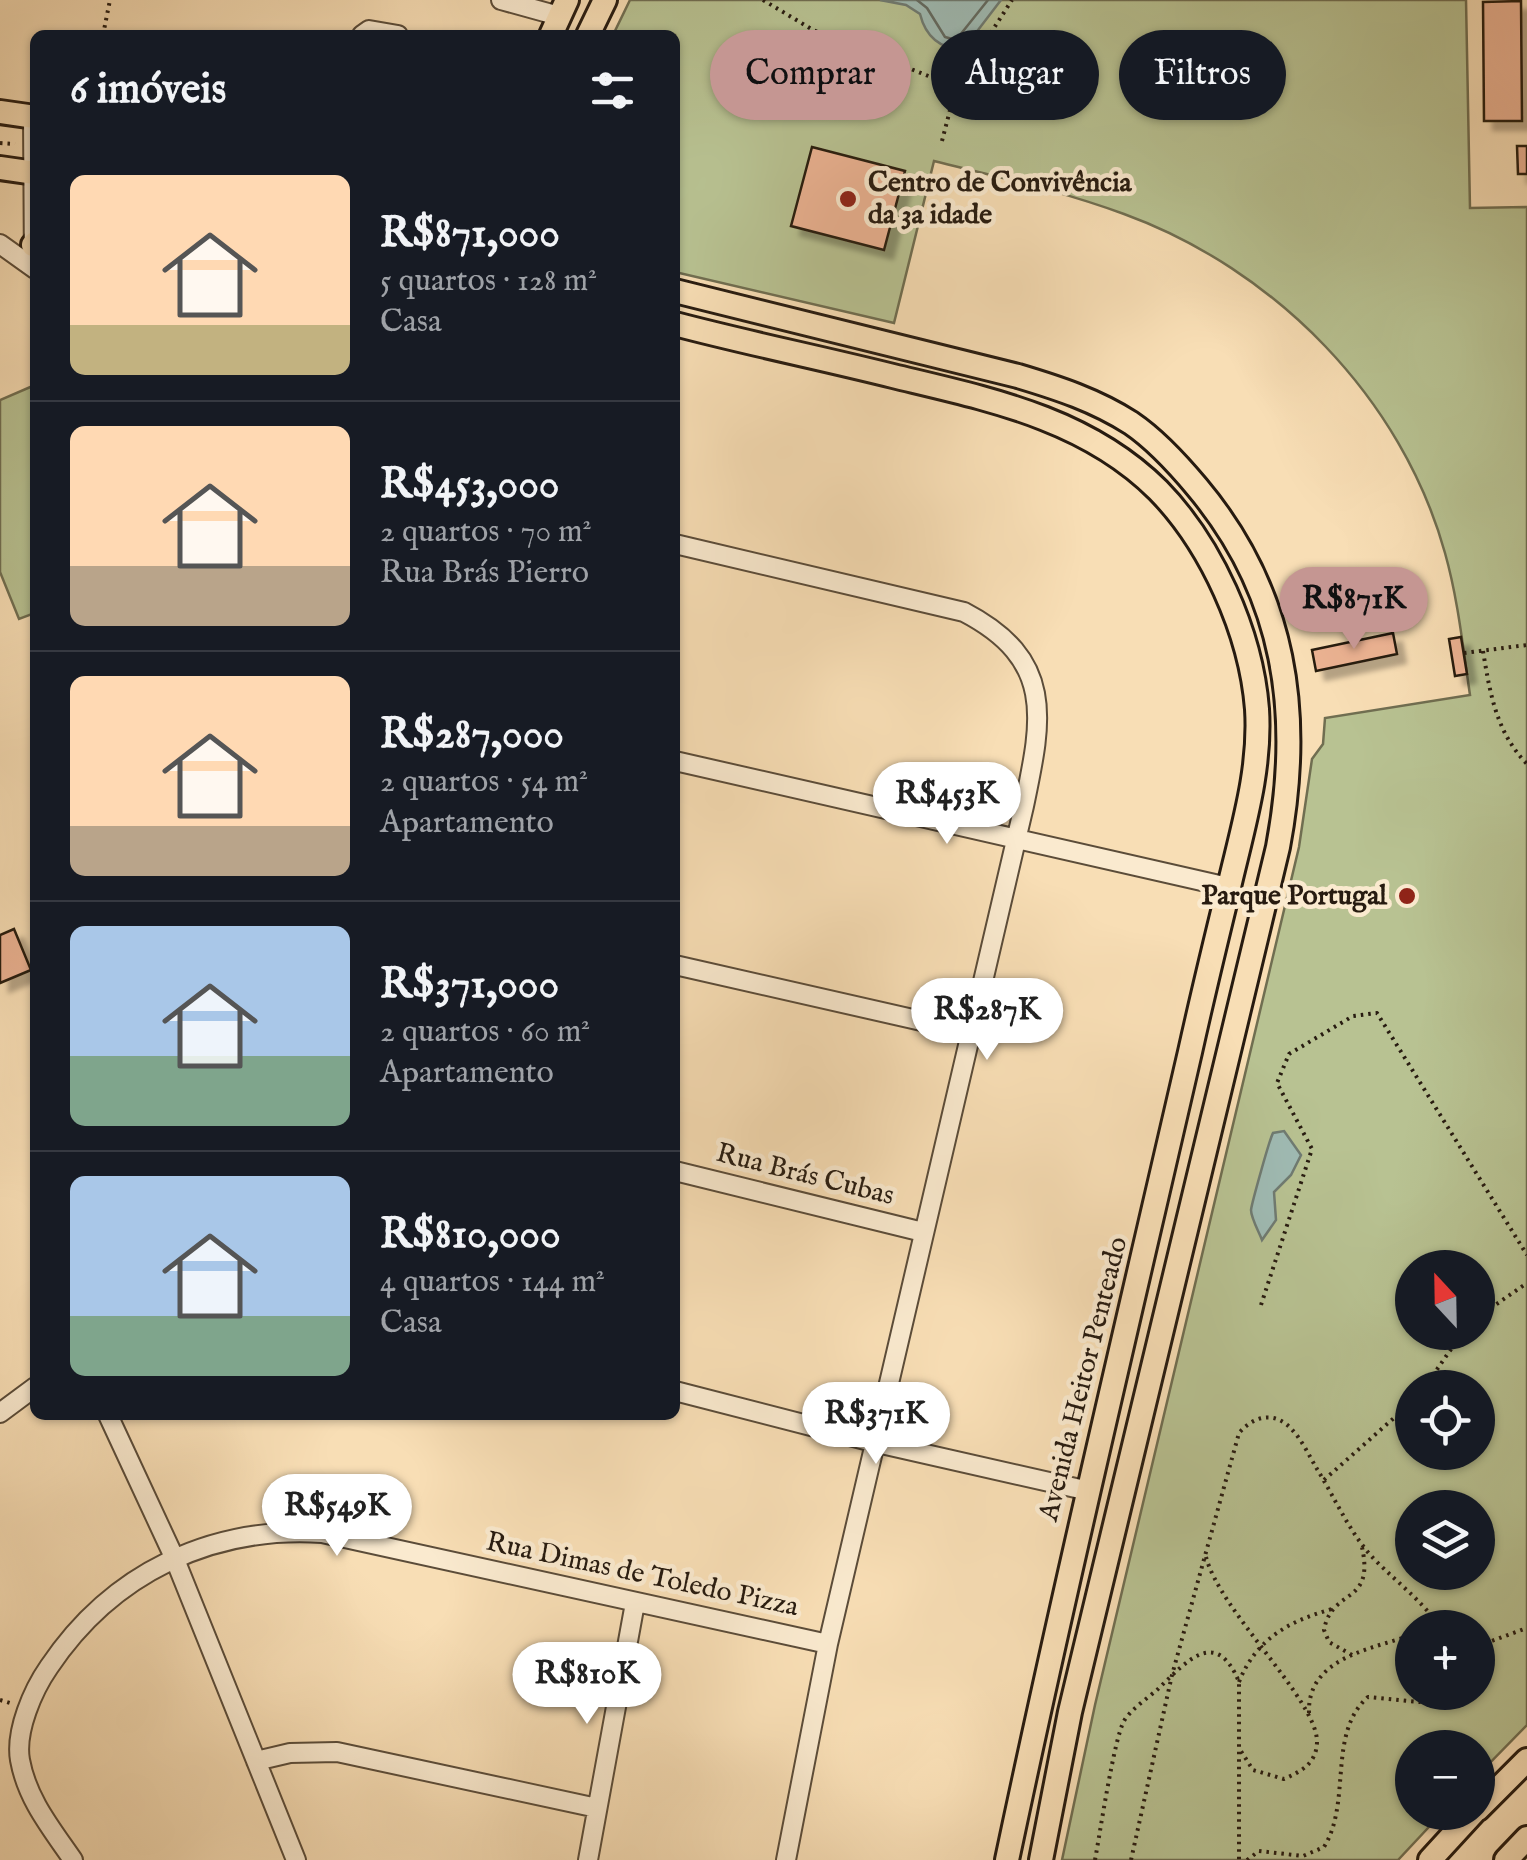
<!DOCTYPE html>
<html lang="pt">
<head>
<meta charset="utf-8">
<style>
  :root { --surface:#171b24; --page:#20242c; --text:#f1f3f6; --muted:#9ea1a6; --line:#363941; --accent:#c59692 }
  body { margin:0; font-family:"IM FELL English",serif; background:var(--page); color:var(--text); height:100vh; display:flex; flex-direction:column; font-size:38px; white-space:nowrap }
  * { box-sizing:border-box; margin:0 }
  p { font-size:32px; color:var(--muted) }
  .icon { flex:none; width:55px; height:55px; fill:none; stroke:currentColor; stroke-width:2; stroke-linecap:round; stroke-linejoin:round }
  .map { position:relative; flex:1; overflow:hidden }
  .side { position:absolute; left:30px; top:30px; width:650px; height:1390px; display:flex; flex-direction:column; background:var(--surface); border-radius:15px; box-shadow:0 2px 8px #0004 }
  .side>* { flex:none }
  .hud { position:absolute; left:710px; top:30px; width:665px; height:90px; display:flex; gap:20px }
  .needle { width:65px; rotate:338deg }
  .controls { position:absolute; left:1395px; top:1250px; display:grid; gap:20px }
  .controls a { display:grid; place-items:center; width:100px; height:100px; border-radius:50%; background:var(--surface); box-shadow:0 2px 8px #0004; font-size:50px }
  .price { position:absolute; translate:-50% -85px; padding:0 22px; border-radius:35px; background:#fff; color:#222; font-size:32px; line-height:65px; filter:drop-shadow(0 2px 5px #0008) }
  .price::after { content:''; position:absolute; left:50%; top:60px; width:30px; height:22px; margin-left:-15px; background:inherit; clip-path:polygon(0 0,100% 0,50% 100%) }
  .price.selected { background:var(--accent); color:#111 }
  ul { padding:0; list-style:none }
  li { display:flex; align-items:center; gap:30px; height:250px; padding:0 40px }
  li+li { border-top:2px solid var(--line) }
  li span { display:grid; place-items:center; flex:none; width:280px; height:200px; border-radius:15px; color:#555 }
  li>.icon { margin-inline-start:auto }
  span .icon { width:120px; height:120px; fill:#fffc; stroke-width:1 }
  li b { font-size:42px }
  h2 { display:flex; justify-content:space-between; align-items:center; height:120px; padding:0 40px; font-size:42px }
  .chip { padding:0 35px; border-radius:45px; background:var(--surface); box-shadow:0 2px 8px #0004; font-size:35px; line-height:90px }
  .chip.selected { background:var(--accent); color:#111 }
  .map>svg:first-child { display:block }
  .green { fill:#b8c292; stroke:#706e51; stroke-width:2.5; fill-rule:evenodd }
  .water { fill:#9fbbb4; stroke:#6f7b72; stroke-width:2.5 }
  .lines { fill:none; stroke-linecap:round; stroke-linejoin:round }
  .shore { stroke:#636b62; stroke-width:2.5 }
  .building { fill:#ecb393; stroke:#271b10; stroke-width:2.5; filter:url(#shadow) }
  .minor-casing { stroke:#5b4c39; stroke-width:22 }
  .major-casing { stroke:#271b10; stroke-width:28 }
  .path { stroke:#271b10; stroke-width:4; stroke-dasharray:2.5 5; stroke-linecap:butt }
  .minor { stroke:#faeacf; stroke-width:18 }
  .major { stroke:#f8deb5; stroke-width:22 }
  .poi-dot { fill:#8f2418; stroke:#faeacf; stroke-width:4 }
  .labels { text-anchor:middle; dominant-baseline:central; stroke-width:9; stroke-linejoin:round; paint-order:stroke }
  .poi-label { font-size:28px; font-weight:bold; fill:#271b10; stroke:#faeacf; text-anchor:start }
  .street-label { font-size:28px; fill:#271b10; stroke:#faeacf }
</style>
</head>
<body>
<div class="map">
<svg width="1527" height="1860" viewBox="0 0 1527 1860">
  <defs>
    <filter id="shadow"><feDropShadow dx="9" dy="9" stdDeviation="2.5" flood-color="#0004"/></filter>
  </defs>
  <rect width="100%" height="100%" fill="#f8deb5"/>
  <filter id="stains"><feTurbulence type="fractalNoise" baseFrequency=".002" numOctaves="4"/><feColorMatrix values="0 0 0 0 .2 0 0 0 0 .09 0 0 0 0 .02 0 0 0 .5 -.17"/></filter>
  <radialGradient id="worn" r=".72"><stop offset=".6" stop-color="#630" stop-opacity="0"/><stop offset="1" stop-color="#630" stop-opacity=".3"/></radialGradient>
  <!-- green -->
  <path class="green" d="M 630,0 L 1466,0 L 1470,208 L 1527,207 L 1527,1725 L 1478,1775 L 1478,1748 L 1412,1748 L 1412,1812 L 1442,1813 L 1398,1860 L 1062,1860 L 1095,1705 L 1299,847 L 1312,759 L 1323,744 L 1325,718 L 1470,695 C 1463,648 1458,599 1445,553 C 1402,398 1275,269 1124,214 C 1062,191 998,177 934,161 L 894,323 L 675,272 L 675,35 L 613,35 ZM 1412,1268 L 1478,1268 L 1478,1332 L 1412,1332 ZM 1412,1388 L 1478,1388 L 1478,1452 L 1412,1452 ZM 1412,1508 L 1478,1508 L 1478,1572 L 1412,1572 ZM 1412,1628 L 1478,1628 L 1478,1692 L 1412,1692 Z
    M 35,385 L 35,613 L 19,619 L 0,572 L 0,400 Z"/>
  <!-- water -->
  <path class="water" d="M 880,0 L 1001,0 L 962,51 C 940,47 926,38 920,14 L 906,5 Z
    M 1284,1131 L 1301,1155 L 1291,1175 L 1274,1192 L 1276,1220 L 1262,1240 C 1259,1232 1251,1218 1251,1210 C 1252,1202 1270,1138 1273,1133 Z"/>
  <g class="lines">
    <!-- shore -->
    <path class="shore" d="M 917,0 L 927,8 L 945,37 L 956,40 L 988,0"/>
  </g>
  <!-- building -->
  <path class="building" d="M 1521,1 L 1522,121 L 1484,121 L 1483,2 Z
    M 1517,146 L 1527,146 L 1527,174 L 1518,174 Z
    M 812,147 L 905,171 L 884,250 L 791,226 Z
    M 1393,633 L 1397,654 L 1316,671 L 1312,650 Z
    M 1461,637 L 1467,674 L 1455,676 L 1449,639 Z
    M 14,929 L 31,970 L 0,983 L 0,935 Z"/>
  <g class="lines">
    <defs>
      <path id="minor" d="M 501,0 L 559,16
        M 362,35 L 369,30 L 398,35
        M 33,116 L 34,268
        M 0,244 L 35,269
        M 675,544 L 964,612 C 1056,660 1042,720 1024,806 L 828,1644 L 786,1860
        M 675,761 L 1228,887
        M 675,965 L 970,1032
        M 675,1171 L 923,1232
        M 675,1391 L 877,1443 L 1089,1491
        M 0,1413 L 35,1387
        M 108,1415 L 174,1557 L 296,1860
        M 256,1761 L 290,1753 L 337,1752 L 597,1808
        M 73,1860 C 51,1828 27,1799 20,1760 C 15,1731 33,1690 49,1667 C 112,1573 211,1526 322,1533 L 828,1644
        M 588,1860 L 635,1603"/>
      <path id="major" d="M 551,35 L 567,0
        M 588,35 L 605,0
        M 0,112 L 35,117
        M 0,168 L 35,173
        M 33,245 L 35,243
        M 675,291 L 1018,376 C 1058,388 1095,400 1131,423 C 1156,440 1177,463 1197,487 C 1286,593 1303,714 1278,847 L 1070,1712 L 1041,1860
        M 675,324 C 747,343 821,358 893,376 C 988,399 1086,418 1158,490 C 1211,544 1251,632 1257,709 C 1261,771 1242,830 1228,891 C 1215,944 1202,998 1190,1052 C 1128,1321 1064,1590 1007,1860
        M 1478,1809 L 1527,1760
        M 1430,1860 L 1474,1812
        M 1506,1860 L 1527,1838"/>
    </defs>
    <!-- minor casing -->
    <use href="#minor" class="minor-casing"/>
    <!-- major casing -->
    <use href="#major" class="major-casing"/>
    <!-- path -->
    <path class="path" d="M 763,0 L 813,30 L 956,87
      M 103,35 L 110,0
      M 942,141 L 956,87 L 1012,0
      M 0,143 L 15,144
      M 1483,651 C 1490,693 1496,732 1527,764
      M 1464,653 L 1527,645
      M 1261,1305 L 1312,1149 L 1277,1083 L 1289,1054 L 1353,1016 L 1377,1013 L 1527,1255
      M 1478,1317 L 1527,1283
      M 1424,1388 L 1463,1332
      M 1324,1480 L 1412,1402
      M 1206,1557 C 1220,1611 1316,1699 1317,1741 C 1317,1763 1302,1771 1284,1779 L 1253,1770 L 1239,1748
      M 1478,1646 L 1527,1628
      M 1352,1655 L 1329,1642 L 1324,1630 C 1332,1586 1377,1607 1361,1543
      M 1239,1682 C 1256,1639 1289,1621 1332,1609
      M 0,1700 L 10,1703
      M 1309,1713 C 1307,1658 1371,1649 1412,1635
      M 1095,1860 C 1100,1833 1114,1739 1124,1721 C 1131,1709 1148,1698 1158,1689 C 1186,1662 1216,1626 1239,1682 L 1239,1860
      M 1131,1860 L 1172,1675 L 1239,1433 C 1251,1419 1269,1411 1286,1424 C 1300,1435 1308,1454 1317,1469 C 1335,1498 1351,1536 1376,1561 C 1399,1584 1422,1601 1441,1628
      M 1247,1860 L 1259,1851 L 1303,1856 L 1324,1847 C 1352,1802 1327,1733 1368,1697 L 1419,1702 L 1449,1692"/>
    <!-- minor -->
    <use href="#minor" class="minor"/>
    <!-- major -->
    <use href="#major" class="major"/>
  </g>
  <!-- markers -->
  <g class="poi-dot">
    <circle cx="848" cy="199" r="10"/>
    <circle cx="1407" cy="896" r="10"/>
  </g>
  <g class="labels">
    <!-- poi labels -->
    <g class="poi-label">
      <text x="868" y="183">Centro de Convivência<tspan x="868" dy="32">da 3a idade</tspan></text>
      <text x="1387" y="896" text-anchor="end">Parque Portugal</text>
    </g>
    <!-- street labels -->
    <g class="street-label">
      <text transform="translate(805 1175) rotate(14)">Rua Brás Cubas</text>
      <text transform="translate(1084 1379) rotate(-76)">Avenida Heitor Penteado</text>
      <text transform="translate(642 1575) rotate(12)">Rua Dimas de Toledo Pizza</text>
    </g>
  </g>
  <rect width="100%" height="100%" filter="url(#stains)"/>
  <rect width="100%" height="100%" fill="url(#worn)"/>
</svg>
<div class="controls">
<a><svg class="needle" viewBox="-14 -14 28 28"><path d="M0-13l5 13h-10z" fill="#e53935"/><path d="M0 13l5-13h-10z" fill="#9ea1a6"/></svg></a>
<a><svg class="icon" aria-label="locate" viewBox="0 0 24 24"><circle cx="12" cy="12" r="6"/><path d="M12 2v4M12 18v4M2 12h4M18 12h4"/></svg></a>
<a><svg class="icon" aria-label="layers" viewBox="0 0 24 24"><path d="M12 4l9 5-9 5-9-5zM3 14l9 5 9-5"/></svg></a>
<a>+</a>
<a>−</a>
</div>
<b class="price selected" style="left:1354px;top:652px">R$871K</b>
<b class="price" style="left:947px;top:847px">R$453K</b>
<b class="price" style="left:987px;top:1063px">R$287K</b>
<b class="price" style="left:876px;top:1467px">R$371K</b>
<b class="price" style="left:337px;top:1559px">R$549K</b>
<b class="price" style="left:587px;top:1727px">R$810K</b>
<div class="hud">
<a class="chip selected">Comprar</a>
<a class="chip">Alugar</a>
<a class="chip">Filtros</a>
</div>
<section class="side">
<h2>6 imóveis<svg class="icon" aria-label="filters" viewBox="0 0 24 24"><path d="M4 7h16M4 17h16"/><circle cx="9" cy="7" r="2"/><circle cx="15" cy="17" r="2"/></svg></h2>
<ul>
<li><span style="background:linear-gradient(#ffd9b3 75%,#c2b280 0)"><svg class="icon" aria-label="home" viewBox="0 0 24 24"><path d="M3 11l9-7 9 7M6 9v11h12V9"/></svg></span><div><b>R$871,000</b><p>5 quartos · 128 m²</p><p>Casa</p></div></li>
<li><span style="background:linear-gradient(#ffd9b3 70%,#b9a48a 0)"><svg class="icon" aria-label="home" viewBox="0 0 24 24"><path d="M3 11l9-7 9 7M6 9v11h12V9"/></svg></span><div><b>R$453,000</b><p>2 quartos · 70 m²</p><p>Rua Brás Pierro</p></div></li>
<li><span style="background:linear-gradient(#ffd9b3 75%,#b9a48a 0)"><svg class="icon" aria-label="home" viewBox="0 0 24 24"><path d="M3 11l9-7 9 7M6 9v11h12V9"/></svg></span><div><b>R$287,000</b><p>2 quartos · 54 m²</p><p>Apartamento</p></div></li>
<li><span style="background:linear-gradient(#a9c7e8 65%,#7fa58c 0)"><svg class="icon" aria-label="home" viewBox="0 0 24 24"><path d="M3 11l9-7 9 7M6 9v11h12V9"/></svg></span><div><b>R$371,000</b><p>2 quartos · 60 m²</p><p>Apartamento</p></div></li>
<li><span style="background:linear-gradient(#a9c7e8 70%,#7fa58c 0)"><svg class="icon" aria-label="home" viewBox="0 0 24 24"><path d="M3 11l9-7 9 7M6 9v11h12V9"/></svg></span><div><b>R$810,000</b><p>4 quartos · 144 m²</p><p>Casa</p></div></li>
</ul>
</section>
</div>
</body>
</html>
